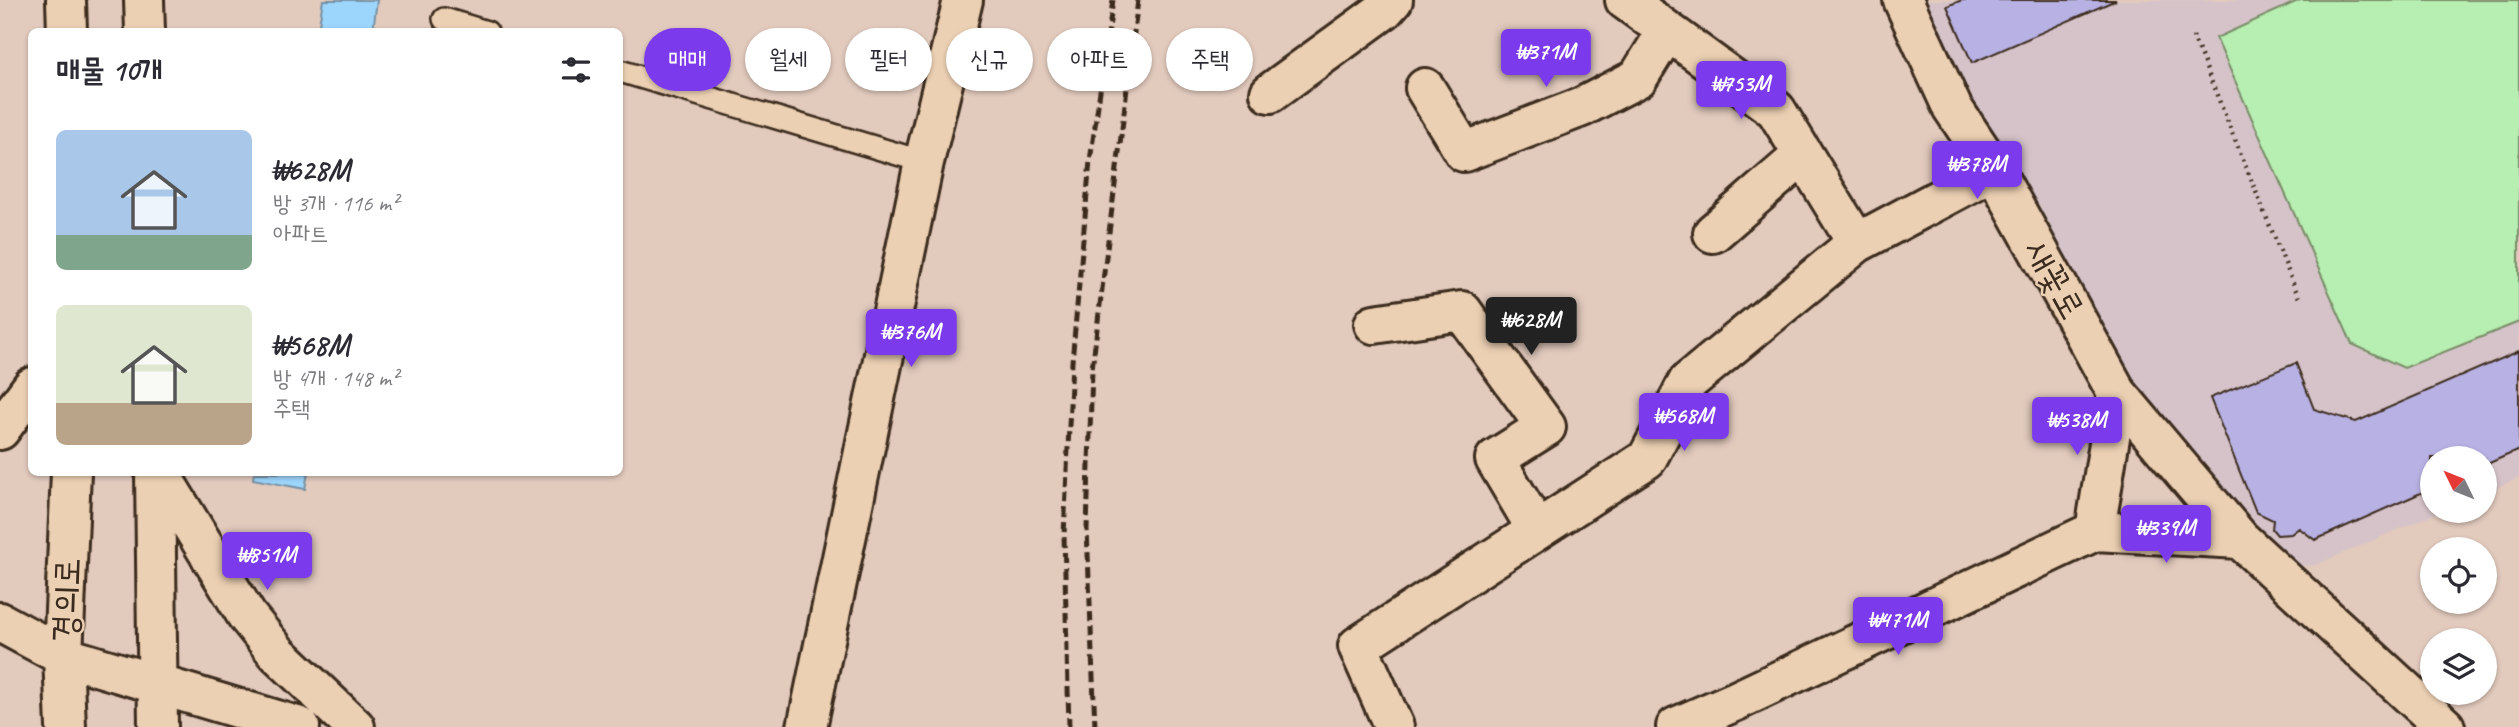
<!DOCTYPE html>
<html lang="ko">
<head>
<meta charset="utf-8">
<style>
  :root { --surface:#fff; --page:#f2f2f3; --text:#2b2b33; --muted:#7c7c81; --accent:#7c3aed }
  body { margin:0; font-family:Caveat,"Poor Story",sans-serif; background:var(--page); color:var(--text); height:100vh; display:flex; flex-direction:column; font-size:26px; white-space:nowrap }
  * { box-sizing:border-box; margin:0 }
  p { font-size:23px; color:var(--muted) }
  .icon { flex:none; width:38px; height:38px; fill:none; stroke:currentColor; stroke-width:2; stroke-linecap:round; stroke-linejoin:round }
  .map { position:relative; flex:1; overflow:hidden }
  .sheet { position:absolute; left:28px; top:28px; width:595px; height:448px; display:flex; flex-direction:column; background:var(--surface); border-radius:10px; box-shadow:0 2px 5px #0004 }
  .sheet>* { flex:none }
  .hud { position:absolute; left:644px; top:28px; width:665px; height:63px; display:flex; gap:14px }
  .needle { width:46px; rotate:313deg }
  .fabs { position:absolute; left:2420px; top:446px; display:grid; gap:14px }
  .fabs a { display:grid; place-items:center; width:77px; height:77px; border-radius:50%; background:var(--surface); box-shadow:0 2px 5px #0004; font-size:35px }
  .price { position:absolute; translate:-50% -60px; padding:0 16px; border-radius:7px; background:var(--accent); color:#fff; font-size:23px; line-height:46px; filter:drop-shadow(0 2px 4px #0008) }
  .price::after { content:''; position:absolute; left:50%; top:42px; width:21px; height:16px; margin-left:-10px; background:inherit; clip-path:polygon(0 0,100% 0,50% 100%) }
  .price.on { background:#222; color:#fff }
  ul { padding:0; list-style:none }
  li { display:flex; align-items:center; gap:21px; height:175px; padding:0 28px }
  li span { display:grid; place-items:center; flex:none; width:196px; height:140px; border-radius:10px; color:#555 }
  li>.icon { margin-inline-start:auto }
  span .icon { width:84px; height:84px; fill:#fffc; stroke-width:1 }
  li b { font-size:30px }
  h2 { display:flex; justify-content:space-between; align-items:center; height:84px; padding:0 28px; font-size:30px }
  .pill { padding:0 24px; border-radius:32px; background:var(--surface); box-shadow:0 2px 5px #0004; font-size:24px; line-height:63px }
  .pill.on { background:var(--accent); color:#fff }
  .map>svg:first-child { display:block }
  .built { fill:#d5c3c9 }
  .green { fill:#b7eeb1; stroke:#798c68; stroke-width:2 }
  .water { fill:#9dd6fd; stroke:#7691a4; stroke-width:2 }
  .building { fill:#b8b2e4; stroke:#3b2a1e; stroke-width:2 }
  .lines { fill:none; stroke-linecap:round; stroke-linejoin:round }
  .lane-casing { stroke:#3b2a1e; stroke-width:26 }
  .street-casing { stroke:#3b2a1e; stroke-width:44 }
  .secondary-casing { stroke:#3b2a1e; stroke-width:44 }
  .path { stroke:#3b2a1e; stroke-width:4.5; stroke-dasharray:2 5; stroke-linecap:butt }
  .lane { stroke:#ecd0b3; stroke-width:21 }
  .street { stroke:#ecd0b3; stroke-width:38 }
  .secondary { stroke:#ecd0b3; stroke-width:38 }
  .rail { stroke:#3b2a1e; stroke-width:5; stroke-dasharray:10 5; stroke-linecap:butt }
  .labels { text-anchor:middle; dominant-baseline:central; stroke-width:5; stroke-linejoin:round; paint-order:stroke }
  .street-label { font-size:35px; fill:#3b2a1e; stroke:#ecd0b3 }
</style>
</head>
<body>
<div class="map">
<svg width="2519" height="727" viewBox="0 0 2519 727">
  <rect width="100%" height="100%" fill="#e2cabd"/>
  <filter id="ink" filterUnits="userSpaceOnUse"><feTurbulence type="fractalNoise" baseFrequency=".0143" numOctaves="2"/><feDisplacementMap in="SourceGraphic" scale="14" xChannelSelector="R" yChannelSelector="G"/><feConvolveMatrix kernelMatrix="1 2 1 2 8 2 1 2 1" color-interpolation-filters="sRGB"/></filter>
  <g filter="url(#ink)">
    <!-- built -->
    <path class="built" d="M 1921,0 L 2519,0 L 2519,478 L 2485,492 L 2485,458 L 2432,458 L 2432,511 L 2441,511 L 2315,565 L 2296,566 L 2245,523 L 2131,385 L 1998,146 Z"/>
    <!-- green -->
    <path class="green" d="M 2300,0 L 2519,0 L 2519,322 L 2404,368 L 2352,344 L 2216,38 Z"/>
    <!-- water -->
    <path class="water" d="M 323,0 L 377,0 L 373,31 L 318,31 Z
      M 254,473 L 308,473 L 305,489 L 253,479 Z"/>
    <!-- building -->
    <path class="building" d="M 1962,0 L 2116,0 L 1972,63 L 1947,6 Z
      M 2519,351 L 2519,450 L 2485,465 L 2485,458 L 2432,458 L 2432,488 L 2315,540 L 2299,528 L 2291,534 L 2277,535 L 2272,529 L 2273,520 L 2256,512 L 2210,398 L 2296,363 L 2314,409 L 2356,422 Z"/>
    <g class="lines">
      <defs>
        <path id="lane" d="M 444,19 L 487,32
          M 620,71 L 924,162"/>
        <path id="street" d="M 1625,0 L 1776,110 L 1857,243
          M 1903,0 L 1952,107 L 1994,170 L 2117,393 L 2240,539 L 2445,727
          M 1425,88 L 1464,152 L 1582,107 L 1638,78 L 1667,31
          M 1270,93 L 1384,10 L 1393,0
          M 1713,233 L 1803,155
          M 1374,324 L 1462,311 L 1546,427 L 1495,459 L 1537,530
          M 2095,531 L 2117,393
          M 807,727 L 924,162 L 963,0
          M 1394,727 L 1358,646 L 1647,459 L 1688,382 L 1857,243 L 1994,170
          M 1676,727 L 1736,701 L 2095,531 L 2240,539"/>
        <path id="secondary" d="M 66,0 L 67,32
          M 144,0 L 145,32
          M 0,430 L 32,387
          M 155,472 L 158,727
          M 159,472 L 247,616 L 277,653 L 355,727
          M 0,622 L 63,656 L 300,727
          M 66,727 L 63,656 L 71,472"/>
      </defs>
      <!-- lane casing -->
      <use href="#lane" class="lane-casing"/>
      <!-- street casing -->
      <use href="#street" class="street-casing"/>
      <!-- secondary casing -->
      <use href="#secondary" class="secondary-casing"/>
      <!-- path -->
      <path class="path" d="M 2193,36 L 2299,298"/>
      <!-- lane -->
      <use href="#lane" class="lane"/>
      <!-- street -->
      <use href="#street" class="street"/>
      <!-- secondary -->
      <use href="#secondary" class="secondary"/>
      <!-- rail -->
      <path class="rail" d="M 1069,727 L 1064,535 L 1072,362 L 1090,161 L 1113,0
        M 1095,727 L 1087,529 L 1092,369 L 1138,0"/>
    </g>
  </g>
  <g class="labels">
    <!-- street labels -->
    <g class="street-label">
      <text transform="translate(2055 279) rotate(61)">새꽃로</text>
      <text transform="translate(66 600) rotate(-88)">경의로</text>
    </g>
  </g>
</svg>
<div class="fabs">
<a><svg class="needle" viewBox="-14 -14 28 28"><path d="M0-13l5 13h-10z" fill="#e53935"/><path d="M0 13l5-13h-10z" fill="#7c7c81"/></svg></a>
<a><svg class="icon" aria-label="locate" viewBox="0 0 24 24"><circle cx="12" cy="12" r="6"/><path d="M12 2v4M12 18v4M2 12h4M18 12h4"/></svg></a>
<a><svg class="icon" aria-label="layers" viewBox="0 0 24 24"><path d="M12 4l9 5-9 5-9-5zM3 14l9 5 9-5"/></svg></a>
</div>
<b class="price" style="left:1546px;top:89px">₩371M</b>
<b class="price" style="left:1741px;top:121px">₩753M</b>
<b class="price" style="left:1977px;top:201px">₩378M</b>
<b class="price on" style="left:1531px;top:357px">₩628M</b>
<b class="price" style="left:911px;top:369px">₩376M</b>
<b class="price" style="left:1684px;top:453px">₩568M</b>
<b class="price" style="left:2077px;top:457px">₩538M</b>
<b class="price" style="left:2166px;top:565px">₩339M</b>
<b class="price" style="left:267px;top:592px">₩851M</b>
<b class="price" style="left:1898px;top:657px">₩471M</b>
<div class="hud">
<a class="pill on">매매</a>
<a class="pill">월세</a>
<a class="pill">필터</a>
<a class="pill">신규</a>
<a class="pill">아파트</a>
<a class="pill">주택</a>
</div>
<section class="sheet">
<h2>매물 10개<svg class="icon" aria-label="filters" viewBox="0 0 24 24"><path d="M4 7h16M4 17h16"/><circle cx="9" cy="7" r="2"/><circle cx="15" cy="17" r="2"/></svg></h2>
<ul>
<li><span style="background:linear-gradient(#a9c7e8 75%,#7fa58c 0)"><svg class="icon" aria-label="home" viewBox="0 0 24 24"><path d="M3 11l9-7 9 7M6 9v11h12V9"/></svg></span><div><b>₩628M</b><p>방 3개 · 116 m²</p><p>아파트</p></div></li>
<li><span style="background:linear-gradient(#dfe7d0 70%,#b9a48a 0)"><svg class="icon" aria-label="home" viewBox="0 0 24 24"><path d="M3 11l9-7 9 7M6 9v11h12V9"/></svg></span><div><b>₩568M</b><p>방 4개 · 148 m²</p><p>주택</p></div></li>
</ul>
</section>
</div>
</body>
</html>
